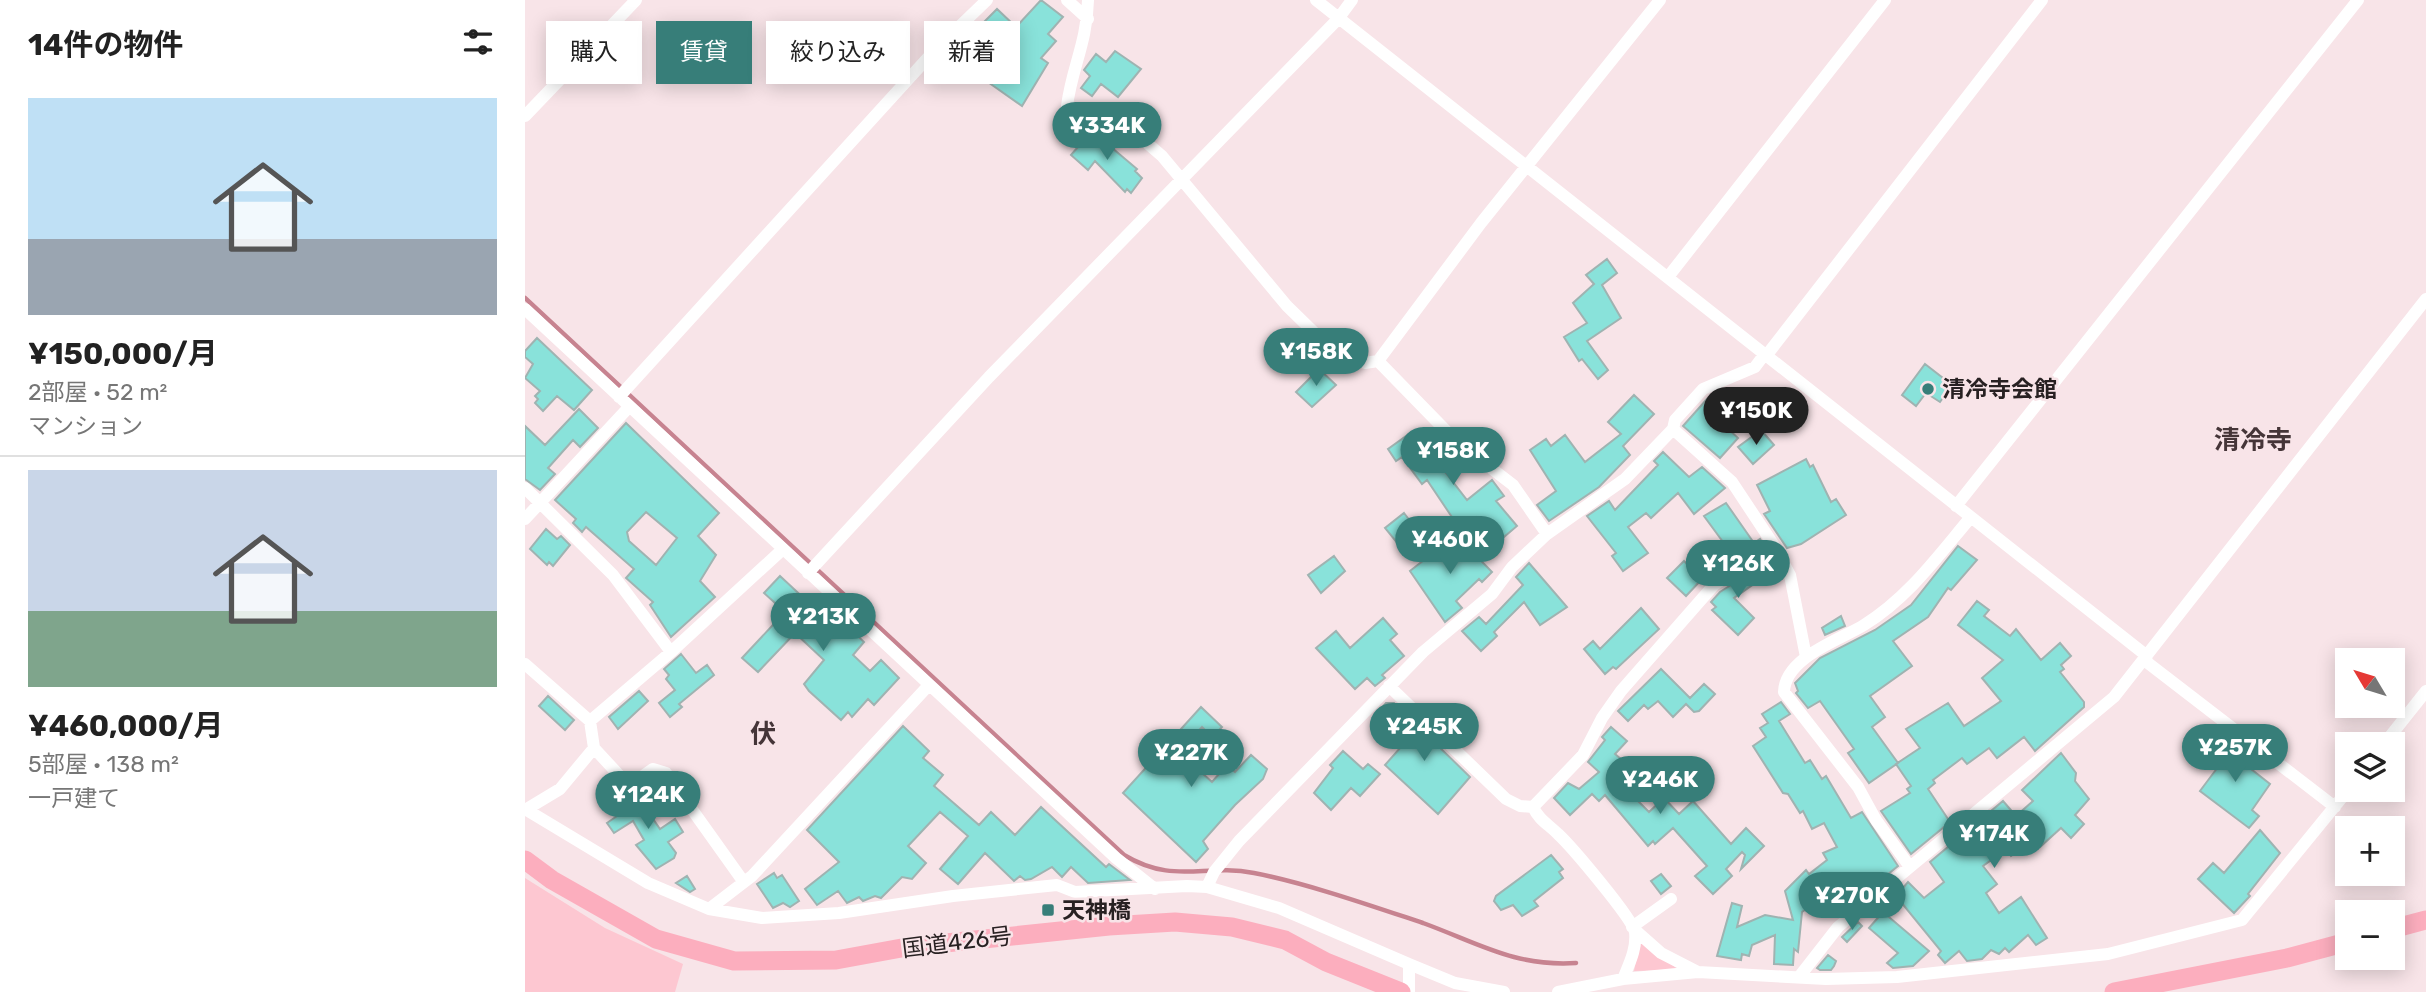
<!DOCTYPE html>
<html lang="ja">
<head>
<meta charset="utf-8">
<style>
  :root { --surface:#fff; --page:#f2f2f2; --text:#222; --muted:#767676; --line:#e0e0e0; --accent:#377e79 }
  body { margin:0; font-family:Rubik,"Noto Sans JP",sans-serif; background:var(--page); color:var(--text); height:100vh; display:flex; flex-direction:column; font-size:26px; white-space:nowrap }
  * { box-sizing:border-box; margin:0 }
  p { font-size:23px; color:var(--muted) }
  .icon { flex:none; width:38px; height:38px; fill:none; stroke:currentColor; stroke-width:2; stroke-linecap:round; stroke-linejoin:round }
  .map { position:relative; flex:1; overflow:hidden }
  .details { display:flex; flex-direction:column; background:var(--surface); width:525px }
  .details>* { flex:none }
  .hud { position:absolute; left:21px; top:21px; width:665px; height:63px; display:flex; gap:14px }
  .needle { width:46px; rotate:308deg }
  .controls { position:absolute; left:1810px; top:648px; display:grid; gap:14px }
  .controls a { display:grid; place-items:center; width:70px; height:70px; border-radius:0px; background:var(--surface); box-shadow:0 4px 18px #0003; font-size:35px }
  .price { position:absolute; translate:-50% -60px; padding:0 16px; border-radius:24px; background:var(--accent); color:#fff; font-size:23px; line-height:46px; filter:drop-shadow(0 2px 4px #0008) }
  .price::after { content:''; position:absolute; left:50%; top:42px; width:21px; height:16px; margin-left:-10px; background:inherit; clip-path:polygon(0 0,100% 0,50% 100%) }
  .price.on { background:#222; color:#fff }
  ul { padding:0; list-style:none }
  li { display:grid; align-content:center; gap:14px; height:371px; padding:0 28px }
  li+li { border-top:2px solid var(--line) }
  li span { display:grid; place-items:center; height:217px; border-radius:0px; color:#555 }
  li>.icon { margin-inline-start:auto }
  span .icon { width:126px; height:126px; fill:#fffc; stroke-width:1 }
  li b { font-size:30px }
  h2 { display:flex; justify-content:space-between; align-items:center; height:84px; padding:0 28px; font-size:30px }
  .tag { padding:0 24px; border-radius:0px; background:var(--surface); box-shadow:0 4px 18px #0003; font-size:24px; line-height:63px }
  .tag.on { background:var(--accent); color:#fff }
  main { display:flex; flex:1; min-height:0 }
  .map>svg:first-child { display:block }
  .green { fill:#fdc7d1 }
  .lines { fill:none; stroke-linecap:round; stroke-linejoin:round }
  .stream { stroke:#c78390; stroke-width:4.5 }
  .building { fill:#89e2da; stroke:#9fb3b1; stroke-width:2; fill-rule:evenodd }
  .minor { stroke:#fff; stroke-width:12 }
  .trunk { stroke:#fcaebe; stroke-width:19 }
  .poi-dot { fill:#377e79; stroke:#f8e4e8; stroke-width:2.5 }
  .labels { text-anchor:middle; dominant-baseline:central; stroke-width:5; stroke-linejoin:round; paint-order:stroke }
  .poi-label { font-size:23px; font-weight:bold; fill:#282122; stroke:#f8e4e8; text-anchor:start }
  .street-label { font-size:23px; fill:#282122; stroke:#f8e4e8 }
  .quarter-label { font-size:26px; font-weight:bold; fill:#453538; stroke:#f8e4e8 }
</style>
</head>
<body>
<main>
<section class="details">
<h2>14件の物件<svg class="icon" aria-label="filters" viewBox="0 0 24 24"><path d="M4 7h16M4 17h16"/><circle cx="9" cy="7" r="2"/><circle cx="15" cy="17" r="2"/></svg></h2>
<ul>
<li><span style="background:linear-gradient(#bfe0f5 65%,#9aa5b1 0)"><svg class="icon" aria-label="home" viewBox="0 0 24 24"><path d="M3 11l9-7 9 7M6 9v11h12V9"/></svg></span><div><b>¥150,000/月</b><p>2部屋 · 52 m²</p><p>マンション</p></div></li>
<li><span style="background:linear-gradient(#c9d6e8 65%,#7fa58c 0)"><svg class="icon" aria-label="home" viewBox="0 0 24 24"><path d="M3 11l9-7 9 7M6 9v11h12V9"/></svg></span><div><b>¥460,000/月</b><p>5部屋 · 138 m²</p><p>一戸建て</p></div></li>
</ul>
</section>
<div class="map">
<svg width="1901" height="992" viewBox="0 0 1901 992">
  <rect width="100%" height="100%" fill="#f8e4e8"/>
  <!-- green -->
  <path class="green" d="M 0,878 L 80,928 L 158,964 L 150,992 L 0,992 Z
    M 1115,941 L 1154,970 L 1109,971 Z"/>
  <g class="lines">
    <!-- stream -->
    <path class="stream" d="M 0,298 L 599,855 C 649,885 679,863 729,873 C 781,883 847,906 898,923 C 953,943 990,967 1051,963"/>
  </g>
  <!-- building -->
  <path class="building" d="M 516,0 L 538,17 L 523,34 L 531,41 L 516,58 L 523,63 L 497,106 L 453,75 L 477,40 L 459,22 L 472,9 L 491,27 Z
    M 590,51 L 616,69 L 593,97 L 576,84 L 567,96 L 556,88 L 565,76 L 559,70 L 571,54 L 581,62 Z
    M 567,131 L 612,169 L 610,171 L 617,178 L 606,193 L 602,189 L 600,192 L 570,161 L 563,170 L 546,155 Z
    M 1082,259 L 1092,273 L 1077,285 L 1096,318 L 1062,341 L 1083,370 L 1073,379 L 1057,359 L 1054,361 L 1039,337 L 1062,323 L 1048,303 L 1069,284 L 1061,275 Z
    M 12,338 L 67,390 L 49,410 L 32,396 L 18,411 L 10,403 L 13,399 L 10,396 L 15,391 L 0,378 L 8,364 L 0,357 L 0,351 Z
    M 1400,364 L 1427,385 L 1415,402 L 1401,393 L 1391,406 L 1377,395 Z
    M 794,369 L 811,385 L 787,407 L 771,392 Z
    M 1109,395 L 1129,414 L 1098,446 L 1105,455 L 1074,487 L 1024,521 L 1012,505 L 1031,491 L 1005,450 L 1021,439 L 1026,446 L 1040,435 L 1060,462 L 1096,434 L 1083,422 Z
    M 1182,399 L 1192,409 L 1187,414 L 1213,438 L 1195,458 L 1158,426 Z
    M 54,409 L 73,428 L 55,447 L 48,440 L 23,468 L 30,474 L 15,490 L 0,479 L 0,426 L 20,445 Z
    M 101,423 L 194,513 L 173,536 L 191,555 L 175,581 L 190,597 L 146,637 L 125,605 L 128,602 L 101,578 L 109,569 L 61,527 L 57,532 L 48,523 L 51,519 L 30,500 ZM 121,512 L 152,538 L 131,565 L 104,541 L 102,532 Z
    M 895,429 L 921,466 L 918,469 L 942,500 L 967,480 L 979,496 L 971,501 L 992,526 L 973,542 L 951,517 L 935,529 L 902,480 L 897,484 L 877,457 L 871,461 L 863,449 L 888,431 L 890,433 Z
    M 1236,430 L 1249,445 L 1228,464 L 1213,447 Z
    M 1138,452 L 1164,477 L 1177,467 L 1200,488 L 1169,514 L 1153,493 L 1126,518 L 1121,513 L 1103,527 L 1123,553 L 1098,571 L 1087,556 L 1091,553 L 1062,516 L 1084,501 L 1090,510 L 1133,465 L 1129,461 Z
    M 1281,459 L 1285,467 L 1288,465 L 1306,502 L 1311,499 L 1321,515 L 1276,544 L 1262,548 L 1239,514 L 1245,511 L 1232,485 Z
    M 1201,503 L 1229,543 L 1235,539 L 1238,544 L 1212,561 L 1179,516 Z
    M 879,513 L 892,530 L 873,544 L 860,528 Z
    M 21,529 L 32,539 L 36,536 L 45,545 L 28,566 L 24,562 L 22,565 L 5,549 Z
    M 931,535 L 967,572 L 957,582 L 954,579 L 931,601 L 937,608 L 920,622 L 885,571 Z
    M 1433,546 L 1452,560 L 1426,590 L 1423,588 L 1403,617 L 1368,641 L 1387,666 L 1345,696 L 1360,717 L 1347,727 L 1373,763 L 1344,783 L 1323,753 L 1329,749 L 1295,701 L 1283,708 L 1271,693 L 1273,691 L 1270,683 L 1295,658 L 1350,630 L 1386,605 Z
    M 809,556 L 820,571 L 796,593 L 783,575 Z
    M 1159,561 L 1177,579 L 1161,596 L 1142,578 Z
    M 1244,561 L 1249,570 L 1209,598 L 1229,618 L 1213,635 L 1187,610 L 1191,607 L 1186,602 L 1195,592 Z
    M 1004,563 L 1042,607 L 1015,625 L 999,602 L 969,632 L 972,636 L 956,651 L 937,631 L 954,617 L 961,624 L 998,585 L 991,577 Z
    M 255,576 L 300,618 L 309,608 L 321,619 L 318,622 L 339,642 L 328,655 L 345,671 L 356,660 L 374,678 L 349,705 L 343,699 L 327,717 L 323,712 L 316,720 L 284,691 L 279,684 L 299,660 L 270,633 L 233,672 L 217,658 L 260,612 L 239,593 Z
    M 1452,601 L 1464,610 L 1459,616 L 1485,636 L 1491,629 L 1516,660 L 1535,643 L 1546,656 L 1536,665 L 1539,669 L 1535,672 L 1559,702 L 1559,707 L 1510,751 L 1499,737 L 1472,758 L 1464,748 L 1442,764 L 1437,758 L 1408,780 L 1410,783 L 1403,789 L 1425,822 L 1386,854 L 1356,811 L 1385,793 L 1382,789 L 1386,786 L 1371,764 L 1395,748 L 1381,729 L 1423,703 L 1439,726 L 1476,701 L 1457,678 L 1478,660 L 1433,625 Z
    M 1116,608 L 1134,629 L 1091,669 L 1088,667 L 1080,674 L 1059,649 L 1068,641 L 1075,649 Z
    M 1316,616 L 1320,626 L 1300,635 L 1297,628 Z
    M 858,618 L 872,634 L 865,640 L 879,656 L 857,675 L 860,678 L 850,686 L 842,678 L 830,689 L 791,648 L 811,631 L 825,648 Z
    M 156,654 L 171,673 L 182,665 L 189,675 L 154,704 L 157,707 L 145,717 L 134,703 L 150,690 L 141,679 L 144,675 L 139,669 Z
    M 1136,669 L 1165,698 L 1179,684 L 1190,694 L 1174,711 L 1169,712 L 1161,704 L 1148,717 L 1133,701 L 1123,709 L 1119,705 L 1103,721 L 1093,711 Z
    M 114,691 L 123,701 L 93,729 L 84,717 Z
    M 23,696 L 49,720 L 40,730 L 14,706 Z
    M 1256,702 L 1265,714 L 1254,721 L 1280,763 L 1285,760 L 1297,779 L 1301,776 L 1326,818 L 1337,812 L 1373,866 L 1352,883 L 1349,879 L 1324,893 L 1318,883 L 1277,912 L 1273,952 L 1269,949 L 1268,965 L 1249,964 L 1250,935 L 1227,945 L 1224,956 L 1217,954 L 1216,960 L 1192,956 L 1207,903 L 1217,906 L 1212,927 L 1240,915 L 1268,920 L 1260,891 L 1281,870 L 1284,874 L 1302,860 L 1298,853 L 1312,847 L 1299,823 L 1287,829 L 1278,811 L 1275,813 L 1263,794 L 1258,793 L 1228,746 L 1241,737 L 1235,728 L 1243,723 L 1237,714 Z
    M 861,703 L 869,703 L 945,777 L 913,814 L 860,765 L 884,738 L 855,710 Z
    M 676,707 L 697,727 L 687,737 L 677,727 L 659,747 L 670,758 L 666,763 L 687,782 L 702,765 L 710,772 L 726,755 L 742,769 L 738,779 L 710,805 L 678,841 L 683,849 L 671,862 L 598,793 Z
    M 378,726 L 404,751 L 398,758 L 418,775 L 409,786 L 454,825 L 466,812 L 490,835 L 516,807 L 581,867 L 584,864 L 605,880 L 563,883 L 546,867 L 537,877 L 527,867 L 506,879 L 500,880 L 495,876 L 489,881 L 460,853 L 433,884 L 415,869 L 443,836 L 415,812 L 383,846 L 401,863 L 387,879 L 377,877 L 356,898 L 350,896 L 338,901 L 334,897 L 322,903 L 313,891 L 292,905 L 280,889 L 314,862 L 282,830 Z
    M 1086,727 L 1102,741 L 1090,754 L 1110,771 L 1097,785 L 1124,812 L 1139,798 L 1154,814 L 1168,801 L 1206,844 L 1221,828 L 1239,846 L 1216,869 L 1220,855 L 1217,852 L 1201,869 L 1207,876 L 1188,894 L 1170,876 L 1182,866 L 1148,828 L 1130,844 L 1128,841 L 1123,846 L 1080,795 L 1074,801 L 1067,794 L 1045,815 L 1029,798 L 1043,783 L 1054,789 L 1074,772 L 1063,762 L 1080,740 L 1077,737 Z
    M 1705,737 L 1718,747 L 1712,758 L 1745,784 L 1727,810 L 1734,816 L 1724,828 L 1675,791 L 1693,767 L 1686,761 Z
    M 818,751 L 838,769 L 843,764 L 855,774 L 835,796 L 826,788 L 806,810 L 789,793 L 808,768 L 805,765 Z
    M 1536,753 L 1551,773 L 1550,781 L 1564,799 L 1550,815 L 1559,824 L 1546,838 L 1536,828 L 1515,847 L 1509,840 L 1486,856 L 1482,851 L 1476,853 L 1458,866 L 1472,884 L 1461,893 L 1474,913 L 1496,897 L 1522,938 L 1511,945 L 1503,935 L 1484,952 L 1480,948 L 1474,954 L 1466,950 L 1457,959 L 1442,961 L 1434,951 L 1420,963 L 1413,955 L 1416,951 L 1371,896 L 1383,882 L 1399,898 L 1419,882 L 1405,862 L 1478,801 L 1491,816 L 1508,801 L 1497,790 Z
    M 111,794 L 135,829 L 150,819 L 158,832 L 143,842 L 151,853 L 149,858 L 131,869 L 111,845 L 119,840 L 108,821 L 89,833 L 82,823 L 95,814 L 91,807 Z
    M 1735,830 L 1755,853 L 1723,894 L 1725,896 L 1709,913 L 1673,879 L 1688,863 L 1699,873 Z
    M 1026,855 L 1038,869 L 1034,872 L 1038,878 L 1009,901 L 1013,906 L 997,916 L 988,905 L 976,910 L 969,901 L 971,896 Z
    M 249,873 L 252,878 L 257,875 L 274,901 L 265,907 L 258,903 L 248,908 L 232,884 Z
    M 1136,874 L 1146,886 L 1136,894 L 1126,881 Z
    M 162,876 L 170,889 L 165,892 L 151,883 Z
    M 1358,912 L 1404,951 L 1388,966 L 1368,968 L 1362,963 L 1373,953 L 1344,928 Z
    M 1333,922 L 1337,926 L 1322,942 L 1317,937 Z
    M 1303,955 L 1311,961 L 1309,966 L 1306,970 L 1295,970 L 1292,968 Z"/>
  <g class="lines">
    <!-- minor -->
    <path class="minor" d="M 542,0 L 563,19
      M 563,0 C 562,43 547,67 542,106 L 553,117 L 615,137 L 637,156 L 762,306 L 802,345 L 823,359 L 840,363 L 853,361
      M 791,0 L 1622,656
      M 0,116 L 111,0
      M 1143,277 L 1360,0
      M 0,309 L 591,858 L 630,889
      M 1241,356 L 1517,0
      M 853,361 L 956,223 L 1135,0
      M 853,361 L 931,441 L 988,485 L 1022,534
      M 94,397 L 409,51 L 462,0
      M 1148,429 L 1207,482 L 1250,547
      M 0,488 L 88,575 L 146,652
      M 1431,506 L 1833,0
      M 0,519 L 104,407
      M 283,573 L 464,377 L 813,19 L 827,0
      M 1619,660 L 1810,807
      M 0,664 L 65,721 L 69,748 L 35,789 L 0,810
      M 864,686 L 981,799 L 995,806 L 1008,807 L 1058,755 L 1077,718 L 1096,691 L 1189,585 L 1250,547 L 1265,575 L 1281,657
      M 65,721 L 146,652 L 258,549
      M 1859,744 L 1901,691
      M 69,748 L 104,786 L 128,769 L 141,773 L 218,881
      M 1008,807 C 1014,820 1023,824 1033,834 C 1047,847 1107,918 1110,932 C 1112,949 1104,964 1098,979
      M 0,809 L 123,883 L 184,909 L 237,918 L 314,913 L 428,896 L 532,885 L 550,892 L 662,886 L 682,887 L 754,908 L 884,964
      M 1385,867 L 1351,820 L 1333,787 L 1259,692 C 1260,657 1315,640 1339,625 C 1383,598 1413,556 1446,517
      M 682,887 L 689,872 L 714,841 L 898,652 L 967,594 L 987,567 L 1022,534 L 1100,479 L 1148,429 L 1150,420 L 1178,389 L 1230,367 L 1239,355
      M 184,909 L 227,876 L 404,685
      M 1107,927 L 1146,899
      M 1110,930 L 1136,953 L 1173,972
      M 1274,977 L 1313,927 L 1589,697 L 1901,299
      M 884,992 L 884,964 L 930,983 L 979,992
      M 1033,992 L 1098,979 L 1173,972 L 1301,979 L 1372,977 L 1583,954 L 1717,920 L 1824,789"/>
    <!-- trunk -->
    <path class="trunk" d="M 0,860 L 27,880 L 131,939 L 209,961 L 311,960 L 382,947 L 584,926 L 650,922 L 707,927 L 760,940 L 801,962 L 876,992
      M 1867,929 L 1901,920
      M 1589,992 L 1762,958 L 1822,942"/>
  </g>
  <!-- markers -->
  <g class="poi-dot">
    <circle cx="1403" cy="389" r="7"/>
    <rect x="516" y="903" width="14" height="14" rx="3.5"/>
  </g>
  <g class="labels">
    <!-- poi labels -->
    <g class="poi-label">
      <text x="1417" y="389">清冷寺会館</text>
      <text x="537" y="910">天神橋</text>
    </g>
    <!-- street labels -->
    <g class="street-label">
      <text transform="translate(432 942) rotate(-7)">国道426号</text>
    </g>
    <!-- quarter labels -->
    <g class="quarter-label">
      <text x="1728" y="440">清冷寺</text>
      <text x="238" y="734">伏</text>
    </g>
  </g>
</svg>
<div class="controls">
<a><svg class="needle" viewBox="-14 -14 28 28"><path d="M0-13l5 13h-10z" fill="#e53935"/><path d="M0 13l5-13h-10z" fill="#767676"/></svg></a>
<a><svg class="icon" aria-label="layers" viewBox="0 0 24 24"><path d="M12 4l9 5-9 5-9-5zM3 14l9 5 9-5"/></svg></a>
<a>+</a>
<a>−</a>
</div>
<b class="price" style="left:582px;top:162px">¥334K</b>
<b class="price" style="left:791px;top:388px">¥158K</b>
<b class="price on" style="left:1231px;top:447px">¥150K</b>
<b class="price" style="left:928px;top:487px">¥158K</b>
<b class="price" style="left:925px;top:576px">¥460K</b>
<b class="price" style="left:1213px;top:600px">¥126K</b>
<b class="price" style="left:298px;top:653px">¥213K</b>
<b class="price" style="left:899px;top:763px">¥245K</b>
<b class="price" style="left:1710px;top:784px">¥257K</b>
<b class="price" style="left:666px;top:789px">¥227K</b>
<b class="price" style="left:1135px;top:816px">¥246K</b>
<b class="price" style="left:123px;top:831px">¥124K</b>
<b class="price" style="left:1469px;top:870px">¥174K</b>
<b class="price" style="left:1327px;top:932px">¥270K</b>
<div class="hud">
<a class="tag">購入</a>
<a class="tag on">賃貸</a>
<a class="tag">絞り込み</a>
<a class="tag">新着</a>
</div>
</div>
</main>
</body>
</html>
